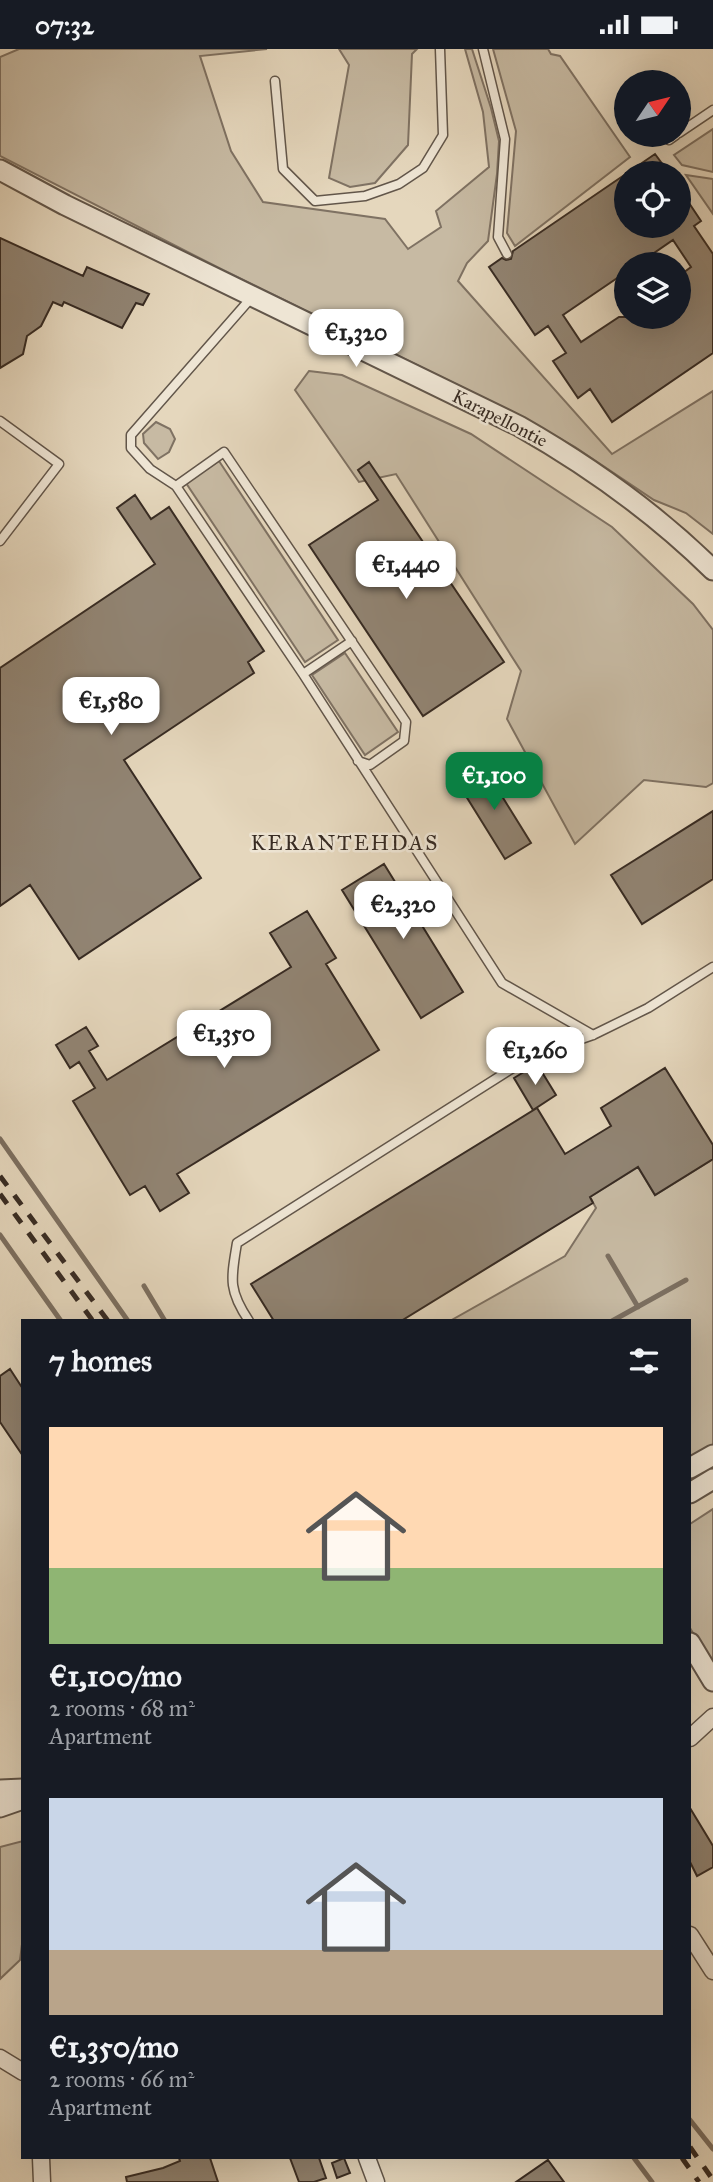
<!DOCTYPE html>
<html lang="en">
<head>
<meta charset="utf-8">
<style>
  :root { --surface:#171b24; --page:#20242c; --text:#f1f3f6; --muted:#9ea1a6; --accent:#0b8043 }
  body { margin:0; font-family:"IM FELL Great Primer",serif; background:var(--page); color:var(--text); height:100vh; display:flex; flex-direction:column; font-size:26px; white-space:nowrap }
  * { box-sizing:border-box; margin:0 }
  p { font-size:23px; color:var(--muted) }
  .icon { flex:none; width:38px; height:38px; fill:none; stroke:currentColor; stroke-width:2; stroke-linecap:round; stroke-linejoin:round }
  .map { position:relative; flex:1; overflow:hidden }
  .side { position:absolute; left:21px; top:1270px; width:670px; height:840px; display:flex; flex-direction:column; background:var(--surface); border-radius:0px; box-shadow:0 7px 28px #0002 }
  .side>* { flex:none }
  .needle { width:46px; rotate:55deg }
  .fabs { position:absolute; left:614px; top:21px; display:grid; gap:14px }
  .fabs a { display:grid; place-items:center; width:77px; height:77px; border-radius:50%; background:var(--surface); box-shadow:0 7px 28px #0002; font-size:35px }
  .price { position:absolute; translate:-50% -60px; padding:0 16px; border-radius:14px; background:#fff; color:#222; font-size:23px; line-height:46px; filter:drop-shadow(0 2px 4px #0008) }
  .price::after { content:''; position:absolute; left:50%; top:42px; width:21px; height:16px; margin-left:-10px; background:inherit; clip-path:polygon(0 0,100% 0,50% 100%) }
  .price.active { background:var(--accent); color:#fff }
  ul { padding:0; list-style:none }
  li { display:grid; align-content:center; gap:14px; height:371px; padding:0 28px }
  li span { display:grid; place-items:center; height:217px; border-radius:0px; color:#555 }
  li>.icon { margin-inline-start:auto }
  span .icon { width:126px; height:126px; fill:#fffc; stroke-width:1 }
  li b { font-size:30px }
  h2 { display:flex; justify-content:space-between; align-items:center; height:84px; padding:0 28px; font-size:30px }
  .status { display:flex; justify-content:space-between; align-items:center; height:49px; padding:0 35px; background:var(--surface); direction:ltr }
  .status svg { height:19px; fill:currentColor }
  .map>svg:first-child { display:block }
  .green { fill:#c7baa3; stroke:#7f7263; stroke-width:2 }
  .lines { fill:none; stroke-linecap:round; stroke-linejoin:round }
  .stream { stroke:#7c6f60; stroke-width:5 }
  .building { fill:#918473; stroke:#372b23; stroke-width:2; fill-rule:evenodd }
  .service-casing { stroke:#62564a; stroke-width:11 }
  .minor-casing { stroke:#62564a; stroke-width:19 }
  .tertiary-casing { stroke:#62564a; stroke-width:23 }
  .service { stroke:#eee5d4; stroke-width:8 }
  .minor { stroke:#eee5d4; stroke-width:16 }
  .tertiary { stroke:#eee5d4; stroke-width:19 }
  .rail { stroke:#372b23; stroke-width:5; stroke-dasharray:12 12; stroke-linecap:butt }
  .labels { text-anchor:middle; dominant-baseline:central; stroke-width:5; stroke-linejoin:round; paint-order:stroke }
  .street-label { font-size:19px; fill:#372b23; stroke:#eee5d4 }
  .neighbourhood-label { font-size:21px; letter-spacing:2px; fill:#372b23; stroke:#eee5d4 }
</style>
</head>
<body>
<div class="status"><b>07:32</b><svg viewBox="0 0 49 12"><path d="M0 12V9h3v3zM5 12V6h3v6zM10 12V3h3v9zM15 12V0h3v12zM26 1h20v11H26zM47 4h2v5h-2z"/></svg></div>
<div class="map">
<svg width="713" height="2133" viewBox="0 0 713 2133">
  <rect width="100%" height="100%" fill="#e5d7bd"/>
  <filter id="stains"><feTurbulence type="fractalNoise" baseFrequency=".00286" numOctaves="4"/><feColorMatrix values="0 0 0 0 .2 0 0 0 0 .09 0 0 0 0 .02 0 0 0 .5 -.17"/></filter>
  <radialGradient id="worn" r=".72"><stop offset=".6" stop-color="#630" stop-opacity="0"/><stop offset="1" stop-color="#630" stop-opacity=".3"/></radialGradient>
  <!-- green -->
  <path class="green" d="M 19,0 L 267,0 L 200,7 L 231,102 L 263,153 L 385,170 L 408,200 L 441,178 L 436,162 L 489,118 L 483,63 L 465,0 L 472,0 L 491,59 L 499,92 L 497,125 L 488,192 L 467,214 L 458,232 L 612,405 L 713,342 L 713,485 L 686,464 L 654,451 L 575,398 L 515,364 L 219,219 L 0,107 L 0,8 Z
    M 339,0 L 417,0 L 412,5 L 408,96 L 375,134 L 350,138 L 329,129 L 349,16 Z
    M 493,0 L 548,0 L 551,5 L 560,7 L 630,108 L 515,197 L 507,184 L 516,82 Z
    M 713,80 L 713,123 L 682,116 L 674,106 Z
    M 686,126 L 713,130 L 713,165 Z
    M 309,322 L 342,326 L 471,385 L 612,478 L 693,555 L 713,581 L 713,734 L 706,738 L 644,731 L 575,795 L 507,670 L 521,622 L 396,425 L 359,433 L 295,341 Z
    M 156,373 L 170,380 L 175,390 L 169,403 L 158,410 L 144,394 L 143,385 Z
    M 219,412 L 338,591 L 305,613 L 186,434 Z
    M 345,604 L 398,683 L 365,706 L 312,626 Z
    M 713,1110 L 713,1399 L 690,1411 L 690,1272 L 450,1272 L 565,1207 L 596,1159 L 590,1148 L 638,1118 L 655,1146 Z
    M 713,1460 L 713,1618 L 690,1579 L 690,1475 Z
    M 23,1792 L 23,1887 L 20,1911 L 0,1930 L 0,1798 Z"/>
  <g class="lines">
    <!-- stream -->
    <path class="stream" d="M 0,1090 L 128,1272
      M 0,1186 L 61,1272
      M 608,1207 L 638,1258
      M 144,1237 L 165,1272
      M 612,1272 L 686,1231
      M 690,2071 L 713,2100
      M 634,2109 L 652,2133"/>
  </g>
  <!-- building -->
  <path class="building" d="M 655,105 L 669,124 L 626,124 L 626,177 L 679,177 L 679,139 L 701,172 L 694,177 L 713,205 L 713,304 L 612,373 L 590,340 L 578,349 L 553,312 L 566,304 L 548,277 L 535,286 L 489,218 L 502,209 L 506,211 L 511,210 L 513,202 ZM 673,191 L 691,218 L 679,227 L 679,268 L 619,268 L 581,293 L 563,266 L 626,223 L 626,215 L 638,215 Z
    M 0,189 L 83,227 L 87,218 L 149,245 L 143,256 L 136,254 L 122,279 L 64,253 L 62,257 L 53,253 L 41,277 L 27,287 L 23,305 L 0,319 Z
    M 369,413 L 504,613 L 423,667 L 309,496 L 378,451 L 358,421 Z
    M 135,446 L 151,470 L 169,458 L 264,602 L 248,613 L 254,624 L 124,711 L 201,829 L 79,910 L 30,836 L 0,857 L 0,619 L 155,515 L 117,459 Z
    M 482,715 L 531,794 L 505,810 L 456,731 Z
    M 713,762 L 713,830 L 642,875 L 611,826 Z
    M 384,815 L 463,943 L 421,969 L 342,841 Z
    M 307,862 L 336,909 L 326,915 L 379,1001 L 177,1125 L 189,1144 L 160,1162 L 145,1137 L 130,1146 L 73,1052 L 95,1039 L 79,1013 L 70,1019 L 56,996 L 86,978 L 98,997 L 89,1002 L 107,1031 L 291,918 L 270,884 Z
    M 537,1015 L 556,1046 L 533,1061 L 514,1029 Z
    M 665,1019 L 713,1096 L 713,1110 L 655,1146 L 638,1118 L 590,1148 L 593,1154 L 401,1272 L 274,1272 L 251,1235 L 537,1059 L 565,1105 L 611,1077 L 601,1059 Z
    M 10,1320 L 23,1340 L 23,1407 L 0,1373 L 0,1327 Z
    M 690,1759 L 713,1797 L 713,1818 L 697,1827 L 690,1813 Z
    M 179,2109 L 210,2109 L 218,2133 L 127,2133 L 126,2128 L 163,2119 L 180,2112 Z
    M 290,2109 L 319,2109 L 326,2129 L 314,2133 L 299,2133 Z
    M 344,2109 L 350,2124 L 337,2129 L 332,2114 Z
    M 548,2111 L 564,2133 L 516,2133 Z"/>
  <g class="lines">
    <defs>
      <path id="service" d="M 483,0 L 505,90 L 498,188 L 507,205
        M 275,32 L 283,120 L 315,152 L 365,147 L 399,135 L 423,119 L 443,86 L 440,0
        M 679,84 L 713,61
        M 669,91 L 676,86
        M 252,248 L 131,386 L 131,399 L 150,420 L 176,437 L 303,625 L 502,934 L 593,986
        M 0,372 L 59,415 L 0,492
        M 176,437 L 224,403 L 406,673 L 404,692 L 370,716 L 358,712
        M 303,625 L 352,592
        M 249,1272 C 228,1241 231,1230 237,1194 L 530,1008 L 593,986 L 648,959 L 713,918"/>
      <path id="minor" d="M 690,1689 L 713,1668
        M 690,1886 L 713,1922
        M 0,2009 L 23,2023
        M 41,2109 L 42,2133
        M 367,2109 L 376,2133"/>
      <path id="tertiary" d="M 0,121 L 65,156 L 519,377 C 591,418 654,463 713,521
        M 690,1419 L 713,1406
        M 690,1444 L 713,1430
        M 690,1594 L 713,1632
        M 0,1741 L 23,1740
        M 0,1758 L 23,1750"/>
    </defs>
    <!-- service casing -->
    <use href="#service" class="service-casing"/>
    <!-- minor casing -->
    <use href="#minor" class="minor-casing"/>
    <!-- tertiary casing -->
    <use href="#tertiary" class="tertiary-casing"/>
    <!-- service -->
    <use href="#service" class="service"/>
    <!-- minor -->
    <use href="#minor" class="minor"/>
    <!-- tertiary -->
    <use href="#tertiary" class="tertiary"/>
    <!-- rail -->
    <path class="rail" d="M 0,1127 L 108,1272
      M 0,1145 L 93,1272
      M 690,2098 L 713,2131
      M 682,2109 L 699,2133"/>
  </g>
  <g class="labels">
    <!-- street labels -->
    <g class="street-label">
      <text transform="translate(500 369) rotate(27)">Karapellontie</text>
    </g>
    <!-- neighbourhood labels -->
    <g class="neighbourhood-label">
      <text x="345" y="794">KERANTEHDAS</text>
    </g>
  </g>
  <rect width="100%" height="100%" filter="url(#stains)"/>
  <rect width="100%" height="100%" fill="url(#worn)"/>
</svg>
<div class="fabs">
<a><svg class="needle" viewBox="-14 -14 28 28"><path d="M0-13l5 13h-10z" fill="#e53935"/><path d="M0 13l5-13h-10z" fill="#9ea1a6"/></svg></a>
<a><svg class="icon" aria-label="locate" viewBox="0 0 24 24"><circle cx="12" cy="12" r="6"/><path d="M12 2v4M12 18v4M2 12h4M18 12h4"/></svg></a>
<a><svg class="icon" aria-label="layers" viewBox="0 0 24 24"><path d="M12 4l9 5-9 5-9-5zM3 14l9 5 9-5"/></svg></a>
</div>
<b class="price" style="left:356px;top:320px">€1,320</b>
<b class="price" style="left:406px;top:552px">€1,440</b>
<b class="price" style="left:111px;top:688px">€1,580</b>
<b class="price active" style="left:494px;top:763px">€1,100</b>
<b class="price" style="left:403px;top:892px">€2,320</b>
<b class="price" style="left:224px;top:1021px">€1,350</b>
<b class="price" style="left:535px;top:1038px">€1,260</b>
<section class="side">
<h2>7 homes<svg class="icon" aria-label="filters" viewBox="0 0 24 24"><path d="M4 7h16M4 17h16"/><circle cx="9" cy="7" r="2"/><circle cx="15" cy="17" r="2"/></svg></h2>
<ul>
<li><span style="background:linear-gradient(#ffd9b3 65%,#8fb573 0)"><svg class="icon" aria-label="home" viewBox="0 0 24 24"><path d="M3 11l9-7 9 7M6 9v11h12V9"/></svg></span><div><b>€1,100/mo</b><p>2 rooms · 68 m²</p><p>Apartment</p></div></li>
<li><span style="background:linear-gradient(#c9d6e8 70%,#b9a48a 0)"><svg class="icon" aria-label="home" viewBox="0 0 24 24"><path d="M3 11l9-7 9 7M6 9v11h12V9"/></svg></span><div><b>€1,350/mo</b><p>2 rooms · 66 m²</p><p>Apartment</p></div></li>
</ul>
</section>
</div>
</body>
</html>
